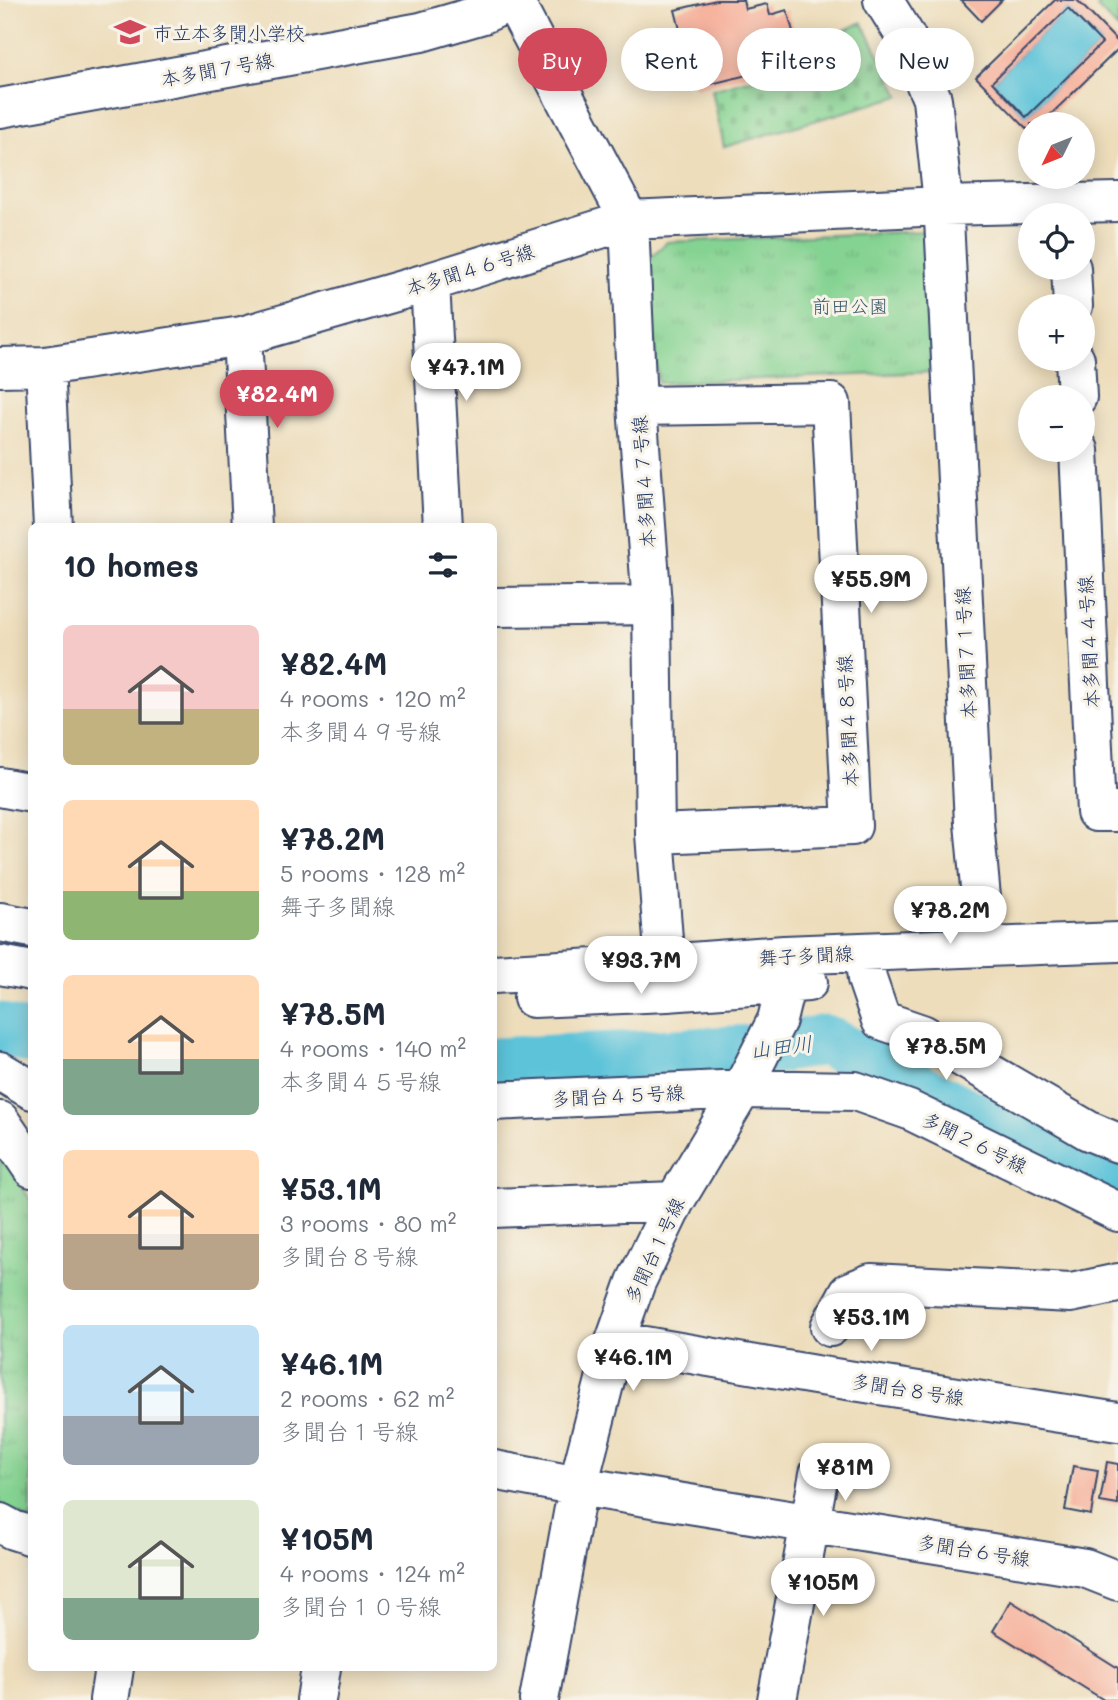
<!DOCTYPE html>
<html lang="en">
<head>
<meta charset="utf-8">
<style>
  :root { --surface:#fff; --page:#f2f2f3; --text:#1f2937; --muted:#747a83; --accent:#d1495b }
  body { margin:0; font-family:Mali,"Klee One",sans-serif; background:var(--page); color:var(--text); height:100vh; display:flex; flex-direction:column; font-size:26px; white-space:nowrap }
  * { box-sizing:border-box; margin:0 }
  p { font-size:23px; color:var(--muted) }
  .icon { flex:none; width:38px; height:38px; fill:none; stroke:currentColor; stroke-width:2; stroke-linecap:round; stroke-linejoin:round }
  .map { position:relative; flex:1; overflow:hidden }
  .sheet { position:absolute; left:28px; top:523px; width:469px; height:1148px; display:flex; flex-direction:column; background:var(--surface); border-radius:10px; box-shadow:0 4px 18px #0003 }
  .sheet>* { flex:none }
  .hud { position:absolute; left:518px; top:28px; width:494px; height:63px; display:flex; gap:14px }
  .needle { width:46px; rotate:227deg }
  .fabs { position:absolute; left:1018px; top:112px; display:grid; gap:14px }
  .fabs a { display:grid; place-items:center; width:77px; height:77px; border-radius:50%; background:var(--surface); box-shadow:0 4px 18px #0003; font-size:35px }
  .price { position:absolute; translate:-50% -60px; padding:0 16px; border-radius:24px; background:#fff; color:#222; font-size:23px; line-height:46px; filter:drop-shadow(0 2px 4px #0008) }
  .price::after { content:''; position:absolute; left:50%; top:42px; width:21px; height:16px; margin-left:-10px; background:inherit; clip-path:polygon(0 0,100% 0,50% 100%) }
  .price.on { background:var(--accent); color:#fff }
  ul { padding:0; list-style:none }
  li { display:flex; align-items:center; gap:21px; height:175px; padding:0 35px }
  li span { display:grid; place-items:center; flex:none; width:196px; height:140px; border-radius:10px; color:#555 }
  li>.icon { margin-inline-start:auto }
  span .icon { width:84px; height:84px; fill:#fffc; stroke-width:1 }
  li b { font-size:30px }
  h2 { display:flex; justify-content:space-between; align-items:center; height:84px; padding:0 35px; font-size:30px }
  .pill { padding:0 24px; border-radius:32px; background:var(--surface); box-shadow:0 4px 18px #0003; font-size:24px; line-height:63px }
  .pill.on { background:var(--accent); color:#fff }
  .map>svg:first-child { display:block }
  .green { fill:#85d392; stroke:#508178; stroke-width:2 }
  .cemetery { fill:url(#cemetery-stones); stroke:#508178; stroke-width:2 }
  .park { fill:url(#park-tufts); stroke:#508178; stroke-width:2 }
  .water { fill:#5cc3d9; stroke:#3c799c; stroke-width:2 }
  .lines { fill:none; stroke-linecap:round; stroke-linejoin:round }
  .river { stroke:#5cc3d9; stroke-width:51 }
  .building { fill:#f6ad97; fill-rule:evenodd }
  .minor-casing { stroke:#3a496c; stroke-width:42 }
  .minor { stroke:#fff; stroke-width:38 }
  .labels { text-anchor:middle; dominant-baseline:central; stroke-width:6; stroke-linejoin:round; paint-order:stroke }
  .poi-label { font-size:19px; fill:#1b2f5e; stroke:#f7f3e8; text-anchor:start }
  .street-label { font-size:19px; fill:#1b2f5e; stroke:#f7f3e8 }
  .park-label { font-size:19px; fill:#36586b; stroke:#f7f3e8 }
  .water-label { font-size:21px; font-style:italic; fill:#2b547d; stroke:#f7f3e8 }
</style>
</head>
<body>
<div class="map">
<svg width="1118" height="1700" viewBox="0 0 1118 1700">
  <defs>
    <pattern id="cemetery-stones" width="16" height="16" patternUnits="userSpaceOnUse" patternTransform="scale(1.75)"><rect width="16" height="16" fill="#85d392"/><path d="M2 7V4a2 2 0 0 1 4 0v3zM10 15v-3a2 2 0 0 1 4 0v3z" fill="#72b580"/></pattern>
    <pattern id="park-tufts" width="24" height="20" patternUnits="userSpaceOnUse" patternTransform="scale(1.75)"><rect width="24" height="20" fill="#85d392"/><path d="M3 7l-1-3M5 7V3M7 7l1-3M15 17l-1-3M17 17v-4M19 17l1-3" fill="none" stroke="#72b580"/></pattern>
  </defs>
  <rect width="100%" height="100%" fill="#f7f3e8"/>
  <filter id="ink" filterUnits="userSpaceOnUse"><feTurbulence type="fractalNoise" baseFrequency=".0143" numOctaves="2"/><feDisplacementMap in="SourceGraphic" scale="14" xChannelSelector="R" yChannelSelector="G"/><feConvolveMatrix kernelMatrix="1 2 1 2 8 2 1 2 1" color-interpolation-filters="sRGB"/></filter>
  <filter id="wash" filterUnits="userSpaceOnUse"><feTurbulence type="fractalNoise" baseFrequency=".00686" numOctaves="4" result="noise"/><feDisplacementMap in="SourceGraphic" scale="28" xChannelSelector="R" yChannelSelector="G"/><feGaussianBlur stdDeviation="1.57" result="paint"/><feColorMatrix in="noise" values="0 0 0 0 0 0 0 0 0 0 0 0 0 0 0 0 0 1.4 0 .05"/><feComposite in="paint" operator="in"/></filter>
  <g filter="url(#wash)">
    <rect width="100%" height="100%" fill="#edddbb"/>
    <!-- green -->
    <path class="green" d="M 1105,0 L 1118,0 L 1118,29 L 1097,7 Z"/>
    <!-- cemetery -->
    <path class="cemetery" d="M 862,22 L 900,96 L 724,147 L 712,90 L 817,61 L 812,46 Z"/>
    <!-- park -->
    <path class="park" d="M 928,231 L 933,372 L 658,383 L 647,261 L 667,242 Z
      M 0,1153 L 31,1201 L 31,1521 L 0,1504 Z"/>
    <!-- water -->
    <path class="water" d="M 1068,8 L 1102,43 L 1026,117 L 992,82 Z"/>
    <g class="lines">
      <!-- river -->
      <path class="river" d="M 0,1028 L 32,1039
        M 494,1063 L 774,1049 L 825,1040 L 1083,1173 L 1118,1185"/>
    </g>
    <g id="blocks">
      <!-- building -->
      <path class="building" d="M 716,0 L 743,0 L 745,9 L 767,4 L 770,15 L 787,10 L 794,35 L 776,39 L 783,66 L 695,88 L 675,10 Z
        M 961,0 L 1002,0 L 981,21 Z
        M 1055,0 L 1077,0 L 1118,42 L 1118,49 L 1041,124 L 1031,124 L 1031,133 L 976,77 ZM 1068,8 L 1102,43 L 1026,117 L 992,82 Z
        M 1107,1462 L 1118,1464 L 1118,1505 L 1100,1502 Z
        M 1073,1466 L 1098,1470 L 1091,1515 L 1065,1510 Z
        M 1011,1601 L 1118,1668 L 1118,1700 L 1104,1700 L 993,1631 Z"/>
    </g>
  </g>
  <g filter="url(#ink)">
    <use href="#blocks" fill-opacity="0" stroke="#3a496c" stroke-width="2"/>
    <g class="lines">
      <defs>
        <path id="minor" d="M 513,0 L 629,220 L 637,406 L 652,605 L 655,834 L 667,992
          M 883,0 L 906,37 L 932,99 L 942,193
          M 0,108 L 421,32 L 483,14 L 513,0
          M 944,219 L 974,823 L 983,919
          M 1071,268 L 1073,306
          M 430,282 L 443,527
          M 242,336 L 252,527
          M 1075,359 L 1077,397
          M 45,366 L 53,527
          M 0,367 L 45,366 L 242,336 L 430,282 L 629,220 L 943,206 L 1118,202
          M 637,406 L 831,403 L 852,826 L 655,834
          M 1079,450 L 1096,812 L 1118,812
          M 494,607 L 652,605
          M 0,787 L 32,793
          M 0,922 L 32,928
          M 864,953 L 867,979 L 881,1020 L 922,1034 L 1089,1131 L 1118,1143
          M 0,965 L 32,971
          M 494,974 L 664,964 L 784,955 L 1118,942
          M 533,998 L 667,992 L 808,982
          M 0,1071 L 32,1090
          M 494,1101 L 742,1089 L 855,1091 L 909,1110 L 1118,1212
          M 0,1121 L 32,1168
          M 494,1208 L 675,1201
          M 830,1327 L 849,1292 L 871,1283 L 1071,1293 L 1118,1283
          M 615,1341 L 815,1375 L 1118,1422
          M 494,1470 L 578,1486 L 1085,1568 L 1118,1581
          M 0,1523 L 13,1530 L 32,1536
          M 109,1700 L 114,1668
          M 316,1700 L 321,1668
          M 539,1700 L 578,1486 L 615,1341 L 636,1282 L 675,1201 L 742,1089 L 777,1020 L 786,983 L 784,955
          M 777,1700 L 819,1474"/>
      </defs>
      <!-- minor casing -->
      <use href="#minor" class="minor-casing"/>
      <!-- minor -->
      <use href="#minor" class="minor"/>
    </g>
  </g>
  <!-- icons -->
  <defs>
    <symbol id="school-bare" viewBox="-9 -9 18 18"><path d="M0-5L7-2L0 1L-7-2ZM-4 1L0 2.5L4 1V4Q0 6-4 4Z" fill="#d1495b" stroke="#f7f3e8" stroke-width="2.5" paint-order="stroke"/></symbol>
  </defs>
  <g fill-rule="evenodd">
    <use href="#school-bare" x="108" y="10" width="44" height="44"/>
  </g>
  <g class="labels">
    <!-- poi labels -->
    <g class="poi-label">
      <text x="153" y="32">市立本多聞小学校</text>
    </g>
    <!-- street labels -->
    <g class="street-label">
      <text transform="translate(217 69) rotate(-10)">本多聞７号線</text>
      <text transform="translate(470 269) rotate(-17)">本多聞４６号線</text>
      <text transform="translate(643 482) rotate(-94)">本多聞４７号線</text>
      <text transform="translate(1088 642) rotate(-93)">本多聞４４号線</text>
      <text transform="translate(965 653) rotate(-93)">本多聞７１号線</text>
      <text transform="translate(847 721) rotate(-93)">本多聞４８号線</text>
      <text transform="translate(806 955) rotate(-3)">舞子多聞線</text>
      <text transform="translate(618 1095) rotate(-3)">多聞台４５号線</text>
      <text transform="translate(975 1142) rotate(26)">多聞２６号線</text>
      <text transform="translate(654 1250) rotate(-65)">多聞台１号線</text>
      <text transform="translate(908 1389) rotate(9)">多聞台８号線</text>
      <text transform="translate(974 1550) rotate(9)">多聞台６号線</text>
    </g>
    <!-- park labels -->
    <g class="park-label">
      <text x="850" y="305">前田公園</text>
    </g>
    <!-- water labels -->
    <g class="water-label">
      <text transform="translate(781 1046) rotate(-7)">山田川</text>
    </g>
  </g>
</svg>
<div class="fabs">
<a><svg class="needle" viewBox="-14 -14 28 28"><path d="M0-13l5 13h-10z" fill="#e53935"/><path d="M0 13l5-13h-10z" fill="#747a83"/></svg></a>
<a><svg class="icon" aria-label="locate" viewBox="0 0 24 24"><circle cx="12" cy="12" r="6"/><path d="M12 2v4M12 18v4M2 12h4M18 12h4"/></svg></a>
<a>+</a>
<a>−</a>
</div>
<b class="price" style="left:466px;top:403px">¥47.1M</b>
<b class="price on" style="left:277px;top:430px">¥82.4M</b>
<b class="price" style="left:871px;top:615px">¥55.9M</b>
<b class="price" style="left:950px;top:946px">¥78.2M</b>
<b class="price" style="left:641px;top:996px">¥93.7M</b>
<b class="price" style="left:946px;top:1082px">¥78.5M</b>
<b class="price" style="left:871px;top:1353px">¥53.1M</b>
<b class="price" style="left:633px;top:1393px">¥46.1M</b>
<b class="price" style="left:845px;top:1503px">¥81M</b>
<b class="price" style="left:823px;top:1618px">¥105M</b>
<div class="hud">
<a class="pill on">Buy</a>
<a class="pill">Rent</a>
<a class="pill">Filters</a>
<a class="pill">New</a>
</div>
<section class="sheet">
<h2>10 homes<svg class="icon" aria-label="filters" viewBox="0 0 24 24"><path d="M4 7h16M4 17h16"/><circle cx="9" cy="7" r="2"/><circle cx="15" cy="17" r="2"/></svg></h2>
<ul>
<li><span style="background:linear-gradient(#f6c9c9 60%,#c2b280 0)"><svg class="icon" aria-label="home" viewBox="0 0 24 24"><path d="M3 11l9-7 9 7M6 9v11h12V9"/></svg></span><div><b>¥82.4M</b><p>4 rooms · 120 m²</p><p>本多聞４９号線</p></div></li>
<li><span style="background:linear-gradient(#ffd9b3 65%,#8fb573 0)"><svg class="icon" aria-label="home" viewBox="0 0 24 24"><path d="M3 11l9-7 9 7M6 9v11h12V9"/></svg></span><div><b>¥78.2M</b><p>5 rooms · 128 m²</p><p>舞子多聞線</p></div></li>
<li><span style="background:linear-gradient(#ffd9b3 60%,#7fa58c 0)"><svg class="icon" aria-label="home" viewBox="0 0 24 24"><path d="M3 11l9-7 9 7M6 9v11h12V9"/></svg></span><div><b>¥78.5M</b><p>4 rooms · 140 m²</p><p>本多聞４５号線</p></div></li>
<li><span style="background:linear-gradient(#ffd9b3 60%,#b9a48a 0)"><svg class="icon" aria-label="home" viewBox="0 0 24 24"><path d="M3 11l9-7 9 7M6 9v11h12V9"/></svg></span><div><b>¥53.1M</b><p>3 rooms · 80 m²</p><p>多聞台８号線</p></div></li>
<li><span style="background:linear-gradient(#bfe0f5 65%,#9aa5b1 0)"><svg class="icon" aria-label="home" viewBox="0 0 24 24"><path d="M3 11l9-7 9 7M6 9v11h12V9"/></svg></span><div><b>¥46.1M</b><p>2 rooms · 62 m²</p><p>多聞台１号線</p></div></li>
<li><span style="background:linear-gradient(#dfe7d0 70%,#7fa58c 0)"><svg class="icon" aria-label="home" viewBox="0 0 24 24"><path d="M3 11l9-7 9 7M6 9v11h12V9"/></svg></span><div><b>¥105M</b><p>4 rooms · 124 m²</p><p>多聞台１０号線</p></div></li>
</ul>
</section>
</div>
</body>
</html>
